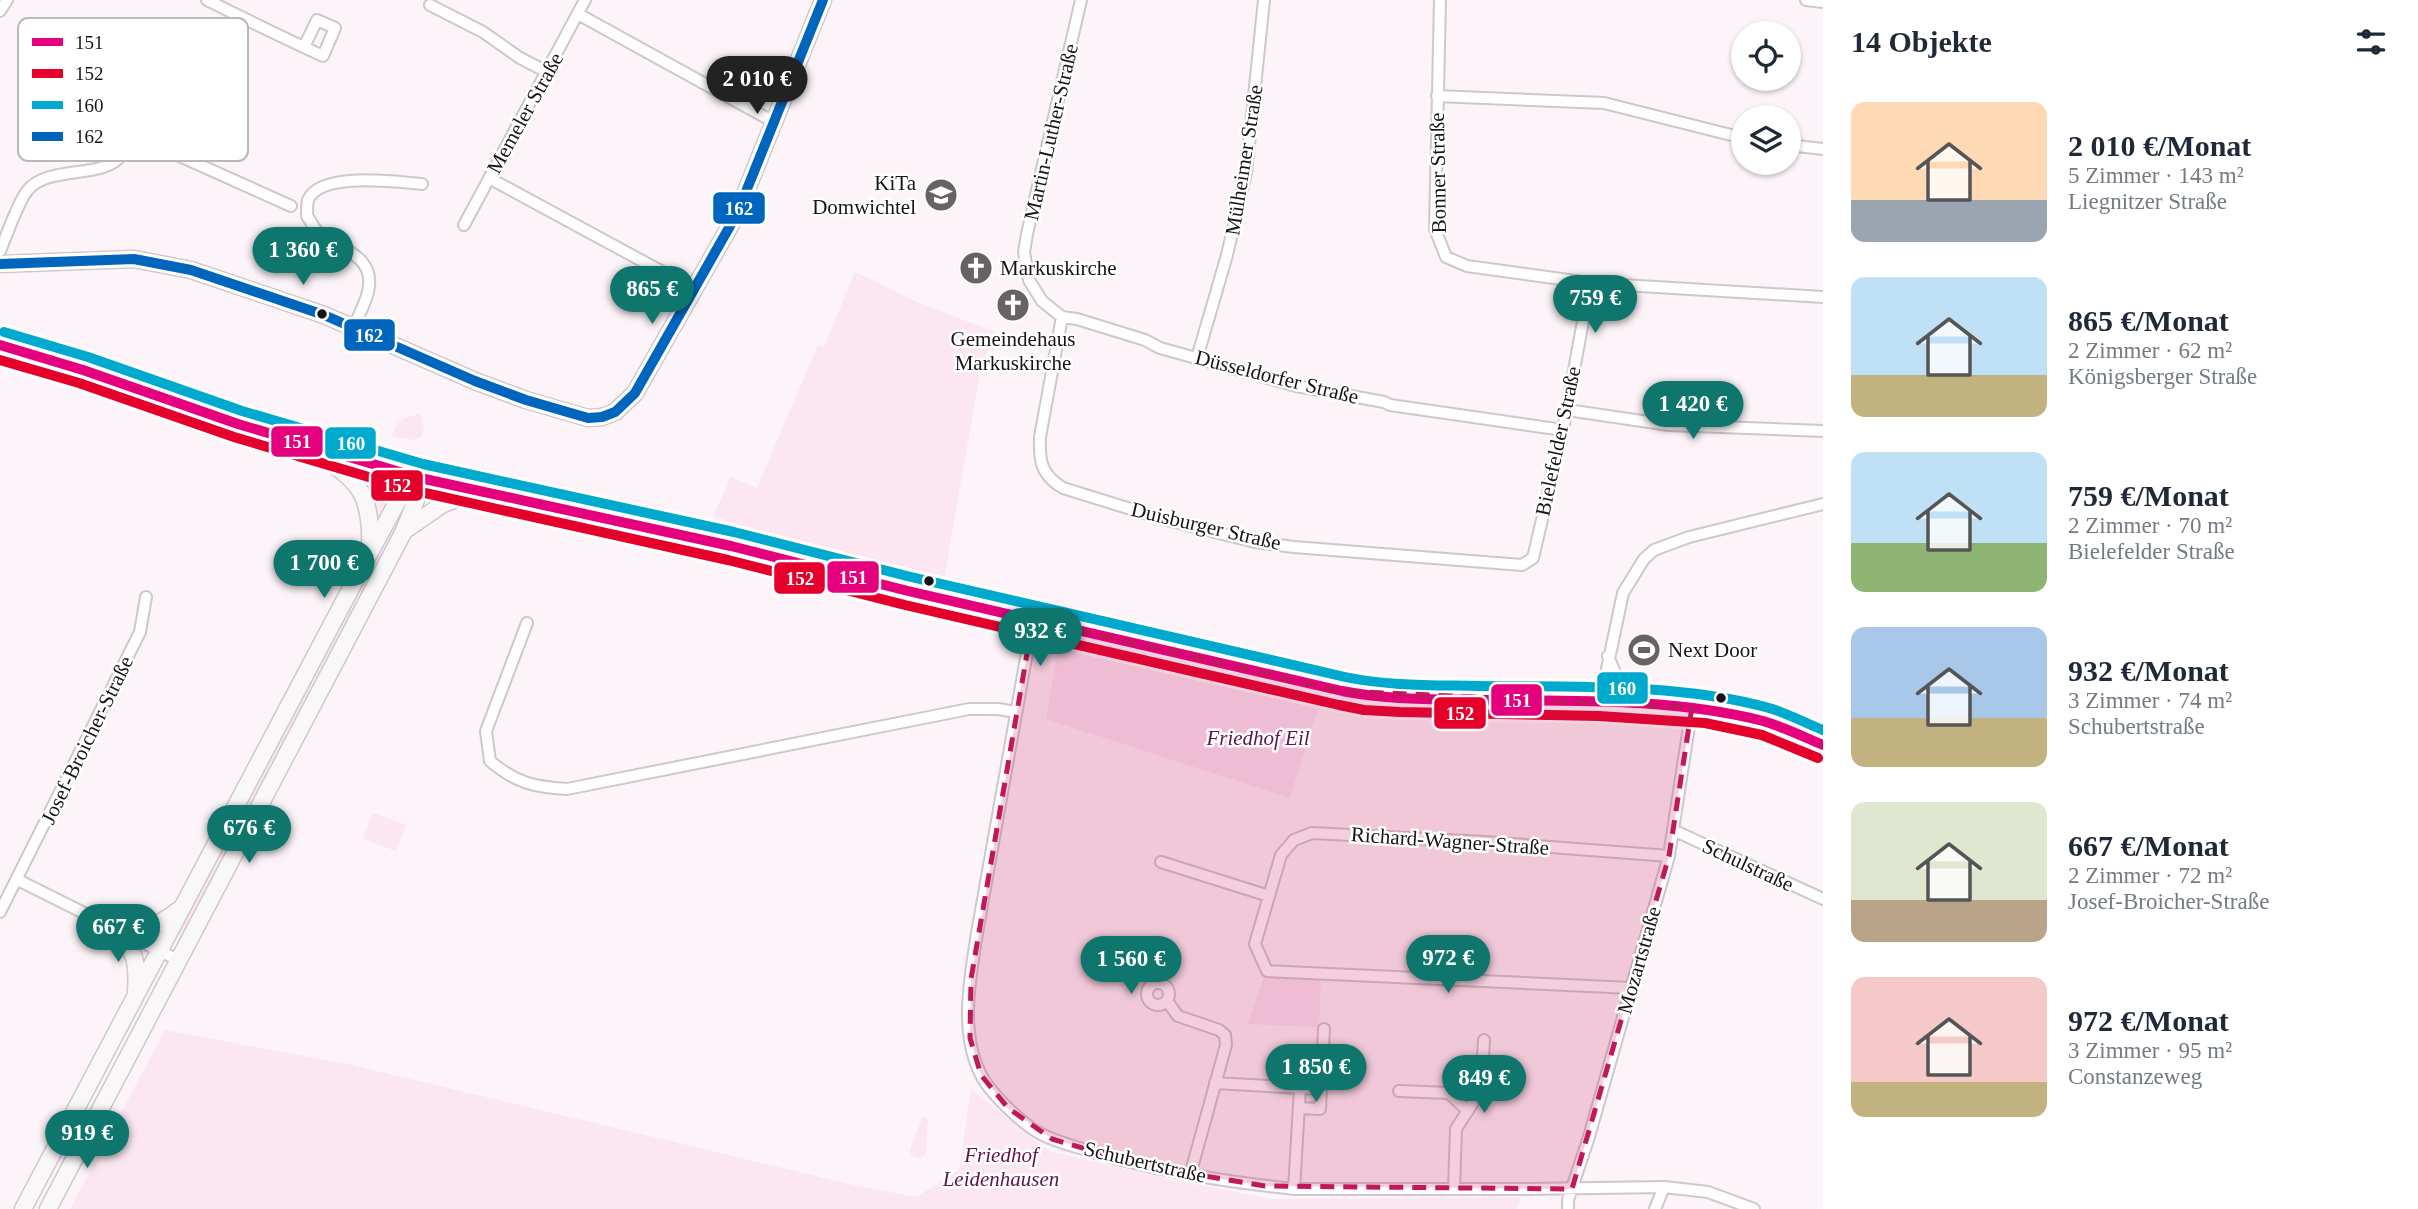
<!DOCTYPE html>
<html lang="de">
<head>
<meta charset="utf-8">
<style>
  :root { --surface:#fff; --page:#f6f6f7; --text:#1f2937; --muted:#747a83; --accent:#0f766e }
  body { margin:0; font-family:Georgia,serif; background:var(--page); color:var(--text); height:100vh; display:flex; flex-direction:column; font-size:26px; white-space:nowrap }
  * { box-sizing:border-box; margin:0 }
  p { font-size:23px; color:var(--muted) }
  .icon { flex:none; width:38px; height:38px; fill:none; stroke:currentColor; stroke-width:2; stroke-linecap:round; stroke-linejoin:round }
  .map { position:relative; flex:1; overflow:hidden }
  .panel { display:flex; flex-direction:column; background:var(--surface); width:595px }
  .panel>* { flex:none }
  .controls { position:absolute; left:1731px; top:21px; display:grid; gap:14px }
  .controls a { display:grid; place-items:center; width:70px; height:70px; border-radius:50%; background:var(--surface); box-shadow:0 2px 5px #0004; font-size:35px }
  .price { position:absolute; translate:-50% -60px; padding:0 16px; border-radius:24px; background:var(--accent); color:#fff; font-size:23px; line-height:46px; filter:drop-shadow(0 2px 4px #0008) }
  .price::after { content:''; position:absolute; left:50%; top:42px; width:21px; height:16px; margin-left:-10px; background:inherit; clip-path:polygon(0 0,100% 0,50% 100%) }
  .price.current { background:#222; color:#fff }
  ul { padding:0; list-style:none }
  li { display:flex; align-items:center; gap:21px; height:175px; padding:0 28px }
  li span { display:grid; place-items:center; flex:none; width:196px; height:140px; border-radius:14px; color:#555 }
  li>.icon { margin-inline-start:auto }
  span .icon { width:84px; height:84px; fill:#fffc; stroke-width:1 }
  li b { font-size:30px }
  h2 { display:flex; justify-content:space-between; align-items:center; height:84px; padding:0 28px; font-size:30px }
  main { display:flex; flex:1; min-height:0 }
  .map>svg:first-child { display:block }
  .green { fill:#fbe6f2 }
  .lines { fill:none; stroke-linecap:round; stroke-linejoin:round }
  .street-casing { stroke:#cec8cb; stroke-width:14 }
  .secondary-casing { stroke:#cec8cb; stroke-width:19 }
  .primary-casing { stroke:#d5d0d3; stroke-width:21 }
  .street { stroke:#fffdfe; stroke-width:10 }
  .secondary { stroke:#faf7f9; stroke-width:16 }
  .primary { stroke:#f7f1f5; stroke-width:18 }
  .bus-1-casing { stroke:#fff; stroke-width:16 }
  .bus-2-casing { stroke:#fff; stroke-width:16 }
  .bus-3-casing { stroke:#fff; stroke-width:16 }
  .bus-4-casing { stroke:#fff; stroke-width:16 }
  .bus-1 { stroke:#e5007d; stroke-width:10 }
  .bus-2 { stroke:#e4002b; stroke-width:10 }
  .bus-3 { stroke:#00a9ce; stroke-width:10 }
  .bus-4 { stroke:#0065bd; stroke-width:10 }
  .marked { fill:#c2185b; fill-opacity:0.2; stroke:#c2185b; stroke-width:5; stroke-dasharray:14 9; stroke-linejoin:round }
  .bus-dot { fill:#181316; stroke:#fff; stroke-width:2.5 }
  .labels { text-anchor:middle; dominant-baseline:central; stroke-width:5; stroke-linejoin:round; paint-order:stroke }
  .street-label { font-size:21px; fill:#181316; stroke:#fff }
  .poi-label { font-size:21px; fill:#181316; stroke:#fff; text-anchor:start }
  .park-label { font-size:21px; font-style:italic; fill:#60114b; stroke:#fff }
  .key { fill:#fff; stroke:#bab8b9; stroke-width:2 }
  .key-label { font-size:19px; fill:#181316 }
  .line-badge { stroke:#fff; stroke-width:2.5 }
  .badge-label { font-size:19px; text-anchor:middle; font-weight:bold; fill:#fff }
</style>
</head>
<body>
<main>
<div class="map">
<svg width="1823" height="1209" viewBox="0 0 1823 1209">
  <rect width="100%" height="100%" fill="#fcf4f8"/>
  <!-- green -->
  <path class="green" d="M 855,272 L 919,303 L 995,332 L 981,367 L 944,579 L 739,529 L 740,526 L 714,515 L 731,477 L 757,488 L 818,345 L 824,347 Z
    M 418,414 L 421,415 L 424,430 L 421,437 L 413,440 L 392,436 C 399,418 400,420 418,414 Z
    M 350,470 L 403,483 L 379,524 L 376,522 Z
    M 407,497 L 410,499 L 181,937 L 177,935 Z
    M 1059,642 L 1319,705 L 1290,798 L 1046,719 Z
    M 373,813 L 406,825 L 396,851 L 363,839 Z
    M 1264,976 L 1321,978 L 1319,1027 L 1248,1024 Z
    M 165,1030 L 352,1065 L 858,1186 L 916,1197 L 959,1170 L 971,1089 L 1049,1151 L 1163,1178 L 1272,1199 L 1521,1197 L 1517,1209 L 70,1209 Z
    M 925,1117 L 928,1120 L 926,1153 L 924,1156 L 917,1158 L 911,1155 L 910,1150 L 922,1118 Z"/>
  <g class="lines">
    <defs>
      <path id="street" d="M 207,0 C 245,19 284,38 323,56 L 335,28 L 317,20 L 304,47
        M 1081,0 L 1027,234 L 1024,252 L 1029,280 L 1042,301 L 1062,317 L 1077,319 L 1145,340 L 1160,348 L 1296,386 L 1384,402 L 1390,405 L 1563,430
        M 1440,0 L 1435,229 L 1446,257 L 1467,266 L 1590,283 L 1823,297
        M 1806,0 L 1823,2
        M 430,5 L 483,32 L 520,58 L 547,72
        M 0,11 L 7,0
        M 578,14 L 774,122
        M 1437,96 L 1604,103 L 1743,138
        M 1788,145 L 1823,149
        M 489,178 L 694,289
        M 464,225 L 585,0
        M 0,251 C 7,235 17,204 27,191 C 47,165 98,179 119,158 C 126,152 131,143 135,136 L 291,206
        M 1062,317 L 1040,437 C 1039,461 1041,475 1063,488 L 1163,519 L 1255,542 L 1294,547 L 1522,565 L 1533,558 L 1563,430 L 1590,283
        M 353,328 C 358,317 365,304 368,292 C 377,254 337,249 316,230 C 313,226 310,220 307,216 C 307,212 307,204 308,200 C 320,171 397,182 422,184
        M 1197,358 L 1227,255 L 1246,173 L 1264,0
        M 1567,410 L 1669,425 L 1823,431
        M 1033,619 L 977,933 C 970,979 959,1032 981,1075 C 990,1093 1022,1124 1041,1134 C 1058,1143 1078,1147 1096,1153 C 1161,1172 1227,1182 1294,1189 L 1528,1189 L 1664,1187 L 1708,1192 L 1754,1209
        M 527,623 L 486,731 L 490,761 C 516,783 534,787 567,789 L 969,709 L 998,709 L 1016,712
        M 1608,656 L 1620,685 L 1637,703
        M 1600,702 L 1623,593 L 1644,559 L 1654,550 L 1689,537 L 1823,504
        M 1673,830 L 1823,899
        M 1161,862 L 1269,896
        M 18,880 L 178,960
        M 0,912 L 140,632 L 146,597
        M1147 994a11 11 0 1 1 22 0a11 11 0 1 1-22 0Z
        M 1631,988 L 1267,971 L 1255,944 L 1281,855 L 1294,840 L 1312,833 L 1485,842 L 1669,856
        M 1167,1001 L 1178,1016 L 1219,1030 L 1225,1035 L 1226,1045 L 1190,1175
        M 1215,1083 L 1300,1088
        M 1399,1091 L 1449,1093 L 1468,1111
        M 1299,1108 L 1320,1109 L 1321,1089
        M 1294,1189 L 1300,1088 L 1321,1089 L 1324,1029
        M 1454,1189 L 1456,1129 L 1481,1090 L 1484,1040
        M 1568,1209 L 1568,1200 L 1588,1140 L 1669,856 L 1692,707
        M 1655,1209 L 1664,1187"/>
      <path id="secondary" d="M 0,264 L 134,259 L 191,270 L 324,315 L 475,381 L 526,400 L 588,418 L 602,417 L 615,412 L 635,393 L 730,226 L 741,204 L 823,0
        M 309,448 C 354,479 372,487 370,546
        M 404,531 L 443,504 L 479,491
        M 109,927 C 141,935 155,928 180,909
        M 111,929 C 136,950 138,960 136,992
        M 23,1209 L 370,552 L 401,495 L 420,478
        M 48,1209 L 404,531 L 416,500 L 420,478"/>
      <path id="primary" d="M 0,345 L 83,370 L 238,424 L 420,478 L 731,546 L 908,591 L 1342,691 L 1366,696 L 1401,698 L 1600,702 L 1707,709 L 1766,722 L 1823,745"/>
    </defs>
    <!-- street casing -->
    <use href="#street" class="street-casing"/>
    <!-- secondary casing -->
    <use href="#secondary" class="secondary-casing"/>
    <!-- primary casing -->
    <use href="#primary" class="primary-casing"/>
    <!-- street -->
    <use href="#street" class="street"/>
    <!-- secondary -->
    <use href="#secondary" class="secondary"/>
    <!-- primary -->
    <use href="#primary" class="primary"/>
    <defs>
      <path id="bus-1" d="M 0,345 L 83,370 L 238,424 L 420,478 L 731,546 L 908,591 L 1342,691 C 1387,700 1434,699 1481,700 C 1574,701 1672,698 1763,721 C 1784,727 1804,737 1823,745"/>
      <path id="bus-2" d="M 0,360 L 79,383 L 234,437 L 416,491 L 728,560 L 905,605 L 1339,705 L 1364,710 L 1400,712 L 1599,716 L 1705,723 L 1762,735 L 1818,758"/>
      <path id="bus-3" d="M 4,332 L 88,357 L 242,411 L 423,464 L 734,532 L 911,577 L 1345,677 C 1388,686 1433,685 1478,686 C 1570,687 1680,683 1769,708 C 1787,713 1805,723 1823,730"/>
      <path id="bus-4" d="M 0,264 L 134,259 L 191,270 L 324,315 L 475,381 L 526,400 L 588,418 L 602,417 L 615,412 L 635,393 L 730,226 L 741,204 L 823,0"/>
    </defs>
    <!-- bus-1 casing -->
    <use href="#bus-1" class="bus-1-casing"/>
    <!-- bus-2 casing -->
    <use href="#bus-2" class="bus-2-casing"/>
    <!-- bus-3 casing -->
    <use href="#bus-3" class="bus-3-casing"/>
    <!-- bus-4 casing -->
    <use href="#bus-4" class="bus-4-casing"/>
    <!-- bus-1 -->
    <use href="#bus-1" class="bus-1"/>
    <!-- bus-2 -->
    <use href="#bus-2" class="bus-2"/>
    <!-- bus-3 -->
    <use href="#bus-3" class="bus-3"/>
    <!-- bus-4 -->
    <use href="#bus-4" class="bus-4"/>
  </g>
  <!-- marked area -->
  <path class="marked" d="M 1033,619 L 1342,691 L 1692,707 L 1669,856 L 1572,1189 L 1265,1186 L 1144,1166 L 1052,1139 L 1008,1108 L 981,1075 L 970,1038 L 971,979 Z"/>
  <!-- icons -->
  <defs>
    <symbol id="school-disc" viewBox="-11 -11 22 22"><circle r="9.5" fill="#686265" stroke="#fff"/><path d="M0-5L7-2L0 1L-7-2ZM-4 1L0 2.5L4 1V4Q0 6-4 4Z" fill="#fff"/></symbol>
    <symbol id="church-disc" viewBox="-11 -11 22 22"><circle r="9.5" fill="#686265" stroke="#fff"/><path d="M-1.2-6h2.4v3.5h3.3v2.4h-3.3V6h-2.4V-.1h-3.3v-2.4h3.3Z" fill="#fff"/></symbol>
    <symbol id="stadium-disc" viewBox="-11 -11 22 22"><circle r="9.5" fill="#686265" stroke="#fff"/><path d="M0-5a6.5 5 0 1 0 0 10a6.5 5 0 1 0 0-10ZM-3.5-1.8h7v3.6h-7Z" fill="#fff"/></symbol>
  </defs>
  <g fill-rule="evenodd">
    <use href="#school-disc" x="922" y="176" width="38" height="38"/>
    <use href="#church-disc" x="957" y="249" width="38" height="38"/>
    <use href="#church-disc" x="994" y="286" width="38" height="38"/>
    <use href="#stadium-disc" x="1625" y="631" width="38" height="38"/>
  </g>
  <!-- markers -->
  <g class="bus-dot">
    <circle cx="322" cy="314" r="6"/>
    <circle cx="929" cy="581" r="6"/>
    <circle cx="1721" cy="698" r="6"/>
  </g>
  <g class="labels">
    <!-- street labels -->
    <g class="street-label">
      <text transform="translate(525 113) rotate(-61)">Memeler Straße</text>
      <text transform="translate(1051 132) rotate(-77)">Martin-Luther-Straße</text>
      <text transform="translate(1244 160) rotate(-81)">Mülheimer Straße</text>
      <text transform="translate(1438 173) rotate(-91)">Bonner Straße</text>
      <text transform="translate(1277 377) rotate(14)">Düsseldorfer Straße</text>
      <text transform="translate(1558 441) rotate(-78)">Bielefelder Straße</text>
      <text transform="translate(1206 526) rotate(13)">Duisburger Straße</text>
      <text transform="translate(87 740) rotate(-64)">Josef-Broicher-Straße</text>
      <text transform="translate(1450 841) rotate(4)">Richard-Wagner-Straße</text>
      <text transform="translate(1748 865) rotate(25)">Schulstraße</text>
      <text transform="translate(1639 960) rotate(-74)">Mozartstraße</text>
      <text transform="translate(1145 1162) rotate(13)">Schubertstraße</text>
    </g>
    <!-- poi labels -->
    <g class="poi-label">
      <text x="916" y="183" text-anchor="end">KiTa<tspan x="916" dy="24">Domwichtel</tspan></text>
      <text x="1000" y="268">Markuskirche</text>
      <text x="1013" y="339" text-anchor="middle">Gemeindehaus<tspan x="1013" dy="24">Markuskirche</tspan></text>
      <text x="1668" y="650">Next Door</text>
    </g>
    <!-- park labels -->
    <g class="park-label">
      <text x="1258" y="738">Friedhof Eil</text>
      <text x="1001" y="1155">Friedhof<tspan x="1001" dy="24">Leidenhausen</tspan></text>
    </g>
  </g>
  <!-- legend -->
  <rect x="18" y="18" width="230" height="143" rx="10" class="key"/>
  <rect x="32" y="38" width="31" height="8" fill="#e5007d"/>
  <rect x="32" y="69" width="31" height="9" fill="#e4002b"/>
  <rect x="32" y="101" width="31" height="8" fill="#00a9ce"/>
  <rect x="32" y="132" width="31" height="9" fill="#0065bd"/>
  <g class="key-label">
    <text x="75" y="49">151</text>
    <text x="75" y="80">152</text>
    <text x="75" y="112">160</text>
    <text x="75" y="143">162</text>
  </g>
  <g class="line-badge">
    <rect x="712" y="191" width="54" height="34" rx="7" fill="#0065bd"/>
    <rect x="343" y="318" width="53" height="34" rx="7" fill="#0065bd"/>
    <rect x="270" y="425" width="54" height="33" rx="7" fill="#e5007d"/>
    <rect x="324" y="426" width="53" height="34" rx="7" fill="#00a9ce"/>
    <rect x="370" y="469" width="54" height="33" rx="7" fill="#e4002b"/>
    <rect x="826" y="560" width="54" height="34" rx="7" fill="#e5007d"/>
    <rect x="773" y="561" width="53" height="34" rx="7" fill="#e4002b"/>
    <rect x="1596" y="671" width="53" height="34" rx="7" fill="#00a9ce"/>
    <rect x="1490" y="683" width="53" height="34" rx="7" fill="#e5007d"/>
    <rect x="1433" y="696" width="54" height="34" rx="7" fill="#e4002b"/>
  </g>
  <g class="badge-label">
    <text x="739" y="215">162</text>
    <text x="369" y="342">162</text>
    <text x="297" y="448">151</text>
    <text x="351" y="450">160</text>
    <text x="397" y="492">152</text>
    <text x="853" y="584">151</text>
    <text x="800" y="585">152</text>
    <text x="1622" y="695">160</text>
    <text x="1517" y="707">151</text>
    <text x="1460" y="720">152</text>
  </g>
</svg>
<div class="controls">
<a><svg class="icon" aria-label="locate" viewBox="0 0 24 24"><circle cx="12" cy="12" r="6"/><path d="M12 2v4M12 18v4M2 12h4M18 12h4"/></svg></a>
<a><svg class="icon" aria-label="layers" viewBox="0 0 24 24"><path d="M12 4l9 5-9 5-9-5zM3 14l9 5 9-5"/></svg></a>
</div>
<b class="price current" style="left:757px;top:116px">2 010 €</b>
<b class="price" style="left:303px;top:287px">1 360 €</b>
<b class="price" style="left:652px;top:326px">865 €</b>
<b class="price" style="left:1595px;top:335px">759 €</b>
<b class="price" style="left:1693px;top:441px">1 420 €</b>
<b class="price" style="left:324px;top:600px">1 700 €</b>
<b class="price" style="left:1040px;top:668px">932 €</b>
<b class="price" style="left:249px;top:865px">676 €</b>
<b class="price" style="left:118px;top:964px">667 €</b>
<b class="price" style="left:1448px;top:995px">972 €</b>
<b class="price" style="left:1131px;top:996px">1 560 €</b>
<b class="price" style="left:1316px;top:1104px">1 850 €</b>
<b class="price" style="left:1484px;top:1115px">849 €</b>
<b class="price" style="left:87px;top:1170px">919 €</b>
</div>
<section class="panel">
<h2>14 Objekte<svg class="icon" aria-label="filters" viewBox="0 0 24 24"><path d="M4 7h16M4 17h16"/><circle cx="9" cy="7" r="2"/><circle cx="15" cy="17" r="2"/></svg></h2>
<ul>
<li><span style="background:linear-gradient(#ffd9b3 70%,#9aa5b1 0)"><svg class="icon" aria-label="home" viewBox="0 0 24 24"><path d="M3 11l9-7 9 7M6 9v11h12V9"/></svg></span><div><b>2 010 €/Monat</b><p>5 Zimmer · 143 m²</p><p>Liegnitzer Straße</p></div></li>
<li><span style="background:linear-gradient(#bfe0f5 70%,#c2b280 0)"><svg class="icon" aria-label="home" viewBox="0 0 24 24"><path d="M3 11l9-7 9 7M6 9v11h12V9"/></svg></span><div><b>865 €/Monat</b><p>2 Zimmer · 62 m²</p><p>Königsberger Straße</p></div></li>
<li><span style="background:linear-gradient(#bfe0f5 65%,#8fb573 0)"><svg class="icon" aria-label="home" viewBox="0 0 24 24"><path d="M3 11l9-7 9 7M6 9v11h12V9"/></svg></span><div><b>759 €/Monat</b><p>2 Zimmer · 70 m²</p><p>Bielefelder Straße</p></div></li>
<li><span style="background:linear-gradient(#a9c7e8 65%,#c2b280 0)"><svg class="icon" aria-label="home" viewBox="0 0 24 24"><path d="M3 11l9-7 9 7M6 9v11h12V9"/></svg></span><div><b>932 €/Monat</b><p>3 Zimmer · 74 m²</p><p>Schubertstraße</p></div></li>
<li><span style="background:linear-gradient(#dfe7d0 70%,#b9a48a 0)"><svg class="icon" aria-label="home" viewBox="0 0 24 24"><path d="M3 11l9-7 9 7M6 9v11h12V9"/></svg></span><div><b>667 €/Monat</b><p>2 Zimmer · 72 m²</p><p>Josef-Broicher-Straße</p></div></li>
<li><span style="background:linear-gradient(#f6c9c9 75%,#c2b280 0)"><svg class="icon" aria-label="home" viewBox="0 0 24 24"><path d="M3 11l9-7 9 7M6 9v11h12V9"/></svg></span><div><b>972 €/Monat</b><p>3 Zimmer · 95 m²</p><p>Constanzeweg</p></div></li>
</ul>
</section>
</main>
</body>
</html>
